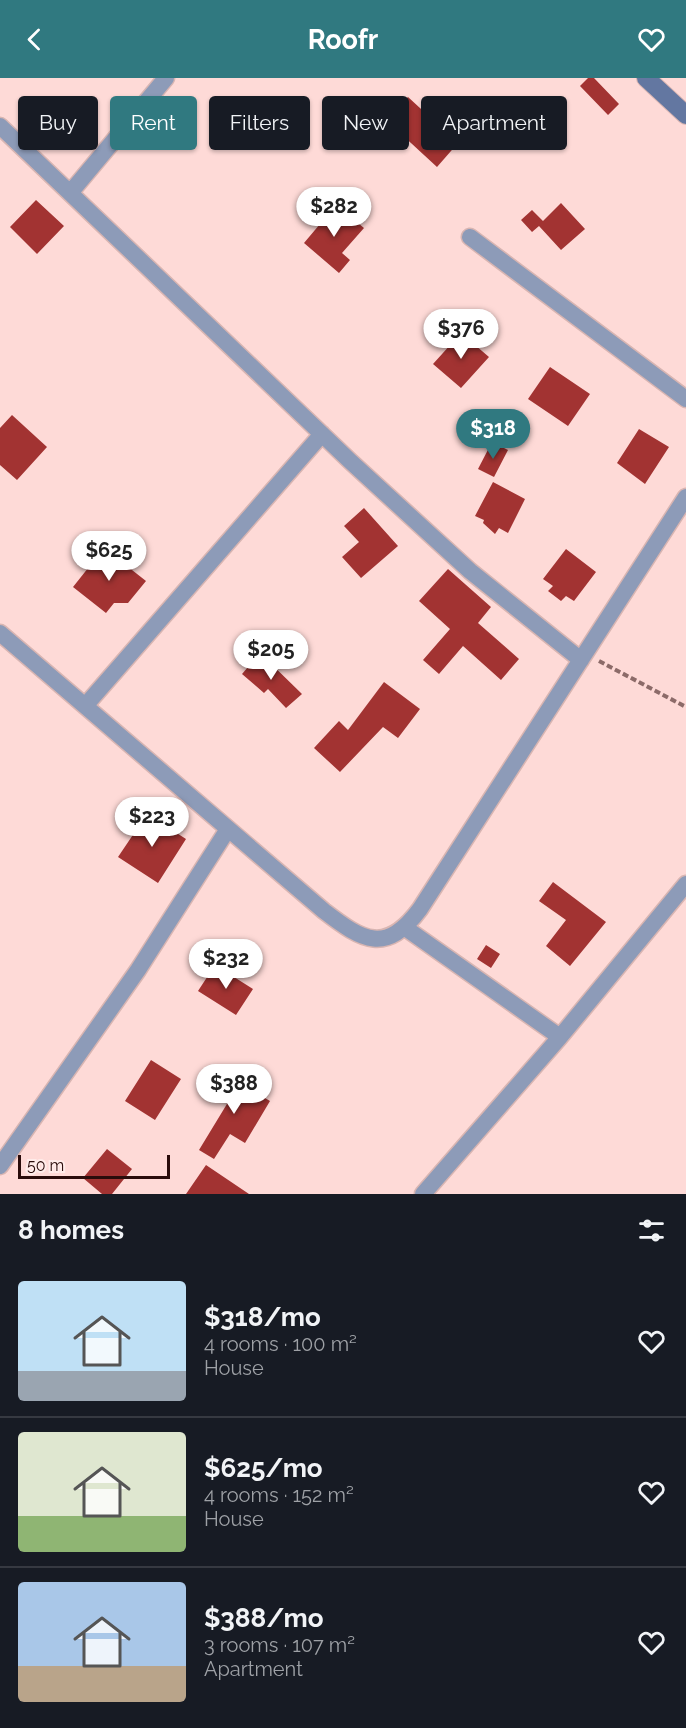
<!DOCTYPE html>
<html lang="en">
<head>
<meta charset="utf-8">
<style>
  :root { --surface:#171b24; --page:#20242c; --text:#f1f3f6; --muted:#9ea1a6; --line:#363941; --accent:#307980 }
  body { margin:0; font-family:Raleway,sans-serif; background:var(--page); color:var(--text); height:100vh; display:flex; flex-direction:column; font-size:22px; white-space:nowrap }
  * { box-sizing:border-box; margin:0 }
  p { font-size:20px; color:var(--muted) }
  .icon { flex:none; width:33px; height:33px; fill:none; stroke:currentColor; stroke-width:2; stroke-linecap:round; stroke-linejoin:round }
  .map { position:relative; height:1116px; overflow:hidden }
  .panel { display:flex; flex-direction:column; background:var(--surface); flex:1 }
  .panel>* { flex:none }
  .banner { position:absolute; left:18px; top:18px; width:651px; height:54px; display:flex; gap:12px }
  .scale { position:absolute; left:18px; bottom:15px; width:152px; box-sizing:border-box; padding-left:6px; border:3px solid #2a0c0b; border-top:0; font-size:16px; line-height:21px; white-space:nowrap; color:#2a0c0b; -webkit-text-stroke:4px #ffecea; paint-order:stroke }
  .price { position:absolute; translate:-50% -51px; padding:0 14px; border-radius:21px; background:#fff; color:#222; font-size:20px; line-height:39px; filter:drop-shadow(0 2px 3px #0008) }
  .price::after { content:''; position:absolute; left:50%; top:36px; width:18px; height:14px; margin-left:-9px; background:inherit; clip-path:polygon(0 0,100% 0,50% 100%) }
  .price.active { background:var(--accent); color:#fff }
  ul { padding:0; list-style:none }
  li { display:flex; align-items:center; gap:18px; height:150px; padding:0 18px }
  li+li { border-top:2px solid var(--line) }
  li span { display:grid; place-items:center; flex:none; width:168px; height:120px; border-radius:6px; color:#555 }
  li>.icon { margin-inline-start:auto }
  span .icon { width:72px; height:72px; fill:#fffc; stroke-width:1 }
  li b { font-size:26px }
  h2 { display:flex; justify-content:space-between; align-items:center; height:72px; padding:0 18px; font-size:26px }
  .pill { padding:0 21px; border-radius:6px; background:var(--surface); box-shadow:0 2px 4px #0004; font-size:21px; line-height:54px }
  .pill.active { background:var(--accent); color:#fff }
  header { display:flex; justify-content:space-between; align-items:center; height:78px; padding:0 18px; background:var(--accent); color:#fff; font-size:27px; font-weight:700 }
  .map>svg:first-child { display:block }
  .building { fill:#a23332 }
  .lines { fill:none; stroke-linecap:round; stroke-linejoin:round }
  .street-casing { stroke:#d8b5b2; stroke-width:19 }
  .secondary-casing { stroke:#d8b5b2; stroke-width:20 }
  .path { stroke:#8c6b69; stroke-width:4; stroke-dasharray:6 3; stroke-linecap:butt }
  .street { stroke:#8d9bb8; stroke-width:16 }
  .secondary { stroke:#6377a1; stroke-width:18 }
</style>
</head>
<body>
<header><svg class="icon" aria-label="back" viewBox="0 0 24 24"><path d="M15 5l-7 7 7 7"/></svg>Roofr<svg class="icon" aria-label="heart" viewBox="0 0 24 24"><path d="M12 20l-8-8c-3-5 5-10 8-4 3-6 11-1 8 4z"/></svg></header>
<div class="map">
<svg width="686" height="1116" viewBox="0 0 686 1116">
  <rect width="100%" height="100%" fill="#fedad7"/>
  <!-- building -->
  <path class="building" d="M 588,0 L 594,0 L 619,26 L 608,37 L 580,8 Z
    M 408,19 L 458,65 L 437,89 L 386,42 Z
    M 36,122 L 64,148 L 37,176 L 10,149 Z
    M 561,125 L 585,151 L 561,172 L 539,148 L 532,154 L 521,142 L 532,132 L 543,143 Z
    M 336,127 L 364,150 L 342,175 L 350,182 L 339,195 L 304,165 Z
    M 461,255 L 489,279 L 461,310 L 433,286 Z
    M 550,289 L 590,316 L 568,348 L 528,321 Z
    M 12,337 L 47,369 L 17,402 L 0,387 L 0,350 Z
    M 639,351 L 669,369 L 645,406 L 617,385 Z
    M 492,364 L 508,372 L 494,399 L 478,391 Z
    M 493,404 L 525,421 L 508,455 L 499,450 L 495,456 L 483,445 L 484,442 L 475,438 Z
    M 364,430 L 398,468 L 361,500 L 342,479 L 359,464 L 344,448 Z
    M 104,470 L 146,503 L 128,525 L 114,525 L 106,535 L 73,509 Z
    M 566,471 L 596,494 L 574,523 L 566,518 L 561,523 L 548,513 L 553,508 L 543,501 Z
    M 448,491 L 491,529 L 478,545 L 519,581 L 501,602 L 463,568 L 439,596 L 423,582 L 450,551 L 419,523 Z
    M 260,575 L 302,616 L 286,630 L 268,611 L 264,615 L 242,596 Z
    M 384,604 L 420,631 L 398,660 L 383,649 L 340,694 L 314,670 L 339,643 L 348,652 Z
    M 147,736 L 186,761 L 158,805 L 118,779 Z
    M 553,804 L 606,844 L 570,888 L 546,868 L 566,842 L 539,823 Z
    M 486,867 L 500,876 L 491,890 L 477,881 Z
    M 215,887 L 253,911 L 236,937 L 198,913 Z
    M 151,982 L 181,1001 L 155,1042 L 125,1023 Z
    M 223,995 L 270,1023 L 245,1065 L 230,1056 L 214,1081 L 199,1072 L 230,1021 L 213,1011 Z
    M 107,1071 L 132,1091 L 112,1116 L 102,1116 L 83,1100 Z
    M 206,1087 L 249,1116 L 186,1116 Z"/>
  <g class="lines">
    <defs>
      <path id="street" d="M 0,48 L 350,383 L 470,493 L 581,582
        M 70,115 L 166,0
        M 470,159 L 686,321
        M 0,555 L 324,833 C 363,863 386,877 420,831 L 686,419
        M 85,628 L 322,356
        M 404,849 L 560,959
        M 0,1088 L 138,892 L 228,751
        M 423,1116 L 560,959 L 686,806"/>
      <path id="secondary" d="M 646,0 L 686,37"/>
    </defs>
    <!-- street casing -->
    <use href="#street" class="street-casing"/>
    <!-- secondary casing -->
    <use href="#secondary" class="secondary-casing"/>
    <!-- path -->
    <path class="path" d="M 599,583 L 686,629"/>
    <!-- street -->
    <use href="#street" class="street"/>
    <!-- secondary -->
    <use href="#secondary" class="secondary"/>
  </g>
</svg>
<div class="scale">50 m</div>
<b class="price" style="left:334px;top:160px">$282</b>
<b class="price" style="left:461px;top:282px">$376</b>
<b class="price active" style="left:493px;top:382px">$318</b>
<b class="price" style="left:109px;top:504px">$625</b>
<b class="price" style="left:271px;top:603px">$205</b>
<b class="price" style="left:152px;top:770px">$223</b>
<b class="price" style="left:226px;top:912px">$232</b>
<b class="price" style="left:234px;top:1037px">$388</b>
<div class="banner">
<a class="pill">Buy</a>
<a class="pill active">Rent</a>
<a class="pill">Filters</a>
<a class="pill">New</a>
<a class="pill">Apartment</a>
</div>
</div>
<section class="panel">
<h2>8 homes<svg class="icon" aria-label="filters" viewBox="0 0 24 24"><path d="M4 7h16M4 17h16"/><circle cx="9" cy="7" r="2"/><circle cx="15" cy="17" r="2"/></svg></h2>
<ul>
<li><span style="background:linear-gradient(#bfe0f5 75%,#9aa5b1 0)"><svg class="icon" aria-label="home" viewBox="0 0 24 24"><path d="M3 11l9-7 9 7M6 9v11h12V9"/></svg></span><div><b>$318/mo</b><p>4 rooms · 100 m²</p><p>House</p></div><svg class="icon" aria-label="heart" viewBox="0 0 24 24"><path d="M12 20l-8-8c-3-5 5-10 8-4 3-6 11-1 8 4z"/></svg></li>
<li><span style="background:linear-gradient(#dfe7d0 70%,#8fb573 0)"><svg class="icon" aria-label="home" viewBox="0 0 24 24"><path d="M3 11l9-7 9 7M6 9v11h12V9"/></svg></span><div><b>$625/mo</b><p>4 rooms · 152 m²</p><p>House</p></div><svg class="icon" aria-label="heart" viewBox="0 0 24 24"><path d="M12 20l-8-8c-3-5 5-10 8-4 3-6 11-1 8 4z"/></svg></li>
<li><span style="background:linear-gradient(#a9c7e8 70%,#b9a48a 0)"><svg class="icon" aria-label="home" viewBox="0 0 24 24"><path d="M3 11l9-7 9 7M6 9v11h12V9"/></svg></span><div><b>$388/mo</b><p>3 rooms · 107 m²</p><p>Apartment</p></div><svg class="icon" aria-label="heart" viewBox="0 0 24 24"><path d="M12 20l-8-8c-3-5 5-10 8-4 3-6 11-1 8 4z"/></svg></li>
</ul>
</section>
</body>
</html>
